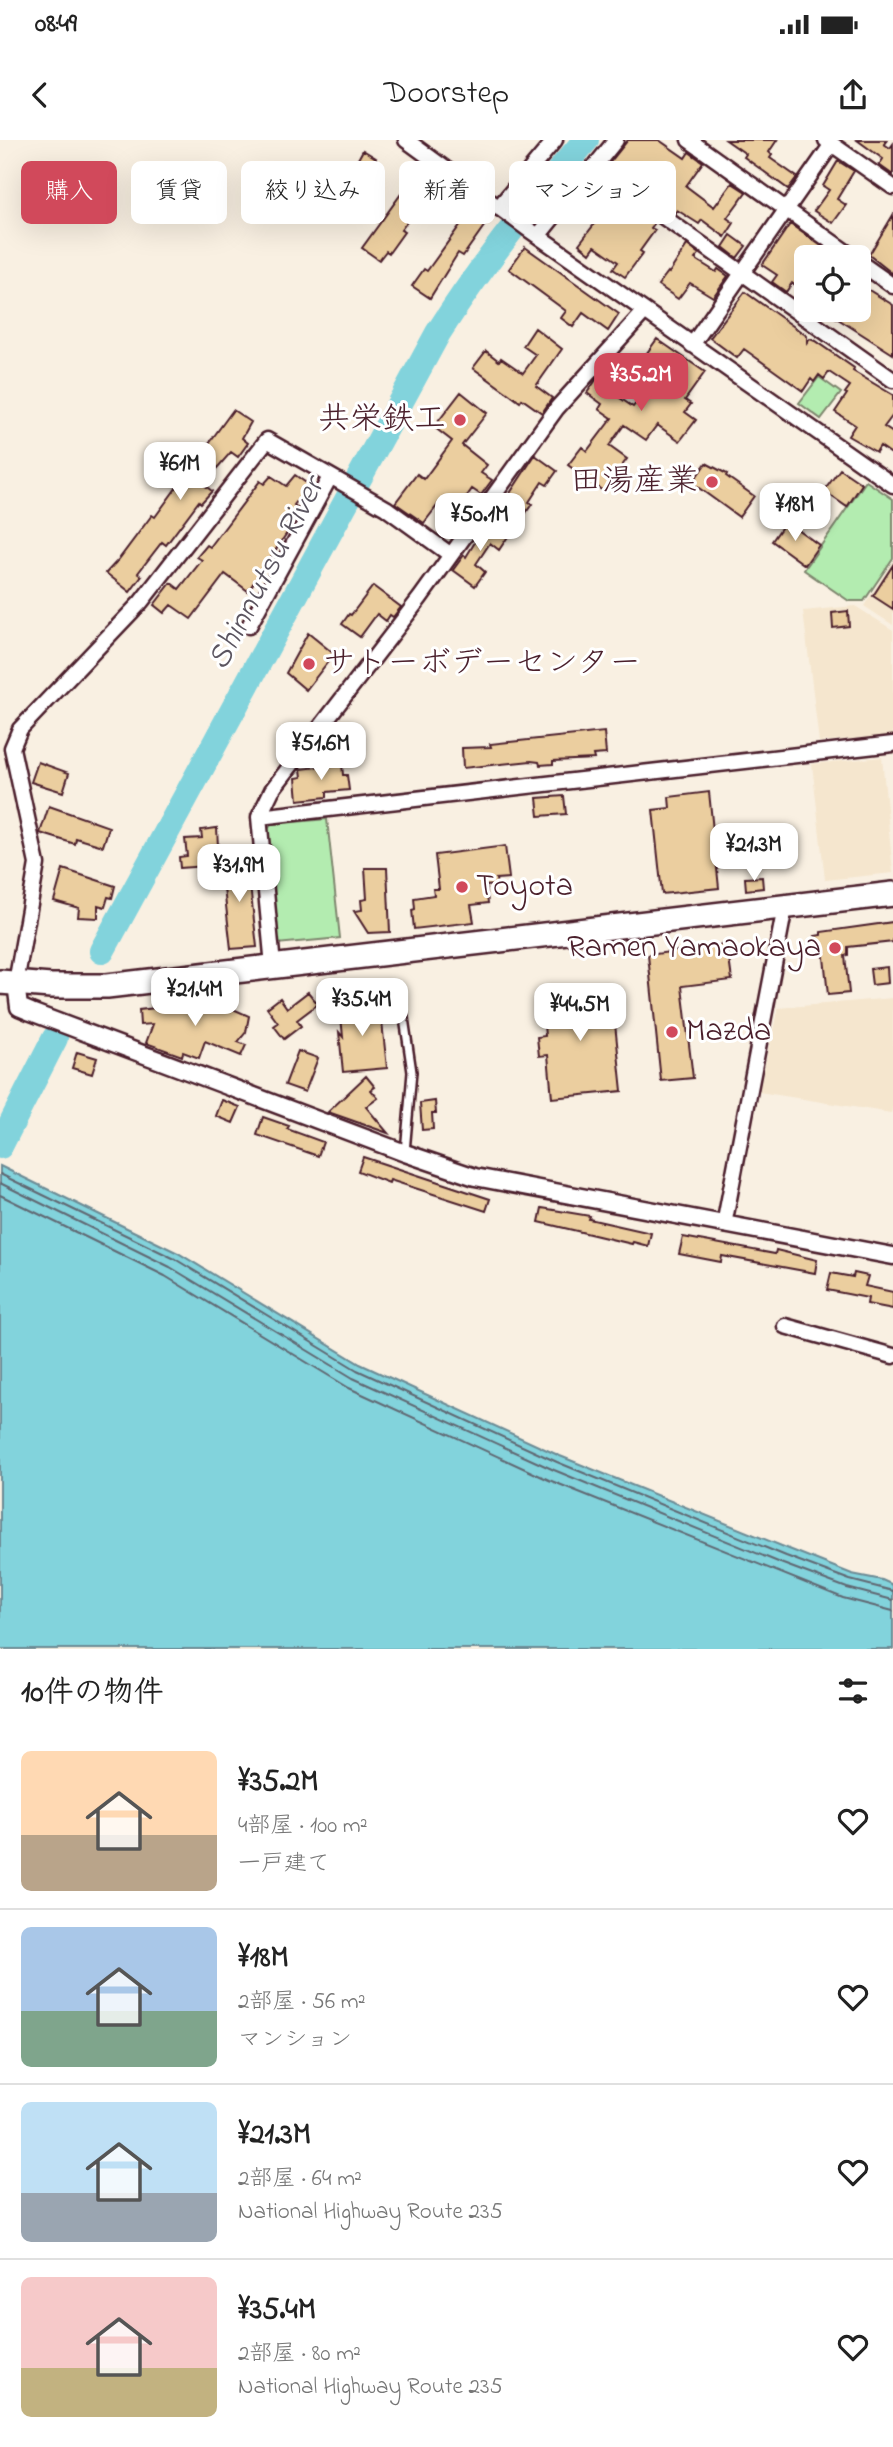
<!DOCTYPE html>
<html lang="ja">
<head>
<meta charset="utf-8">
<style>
  :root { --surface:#fff; --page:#f2f2f2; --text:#222; --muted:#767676; --line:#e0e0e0; --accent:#d1495b }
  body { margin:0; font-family:"Indie Flower","Klee One",sans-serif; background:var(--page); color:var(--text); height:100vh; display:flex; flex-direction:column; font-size:26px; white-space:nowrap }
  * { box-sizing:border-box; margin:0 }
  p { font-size:23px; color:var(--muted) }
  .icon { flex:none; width:38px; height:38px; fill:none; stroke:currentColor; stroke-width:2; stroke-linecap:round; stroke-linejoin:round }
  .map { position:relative; height:1509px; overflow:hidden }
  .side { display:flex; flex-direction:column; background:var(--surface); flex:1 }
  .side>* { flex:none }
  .banner { position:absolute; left:21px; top:21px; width:852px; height:63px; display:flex; gap:14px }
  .fabs { position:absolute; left:794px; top:105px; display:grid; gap:14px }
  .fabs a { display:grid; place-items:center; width:77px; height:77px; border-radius:10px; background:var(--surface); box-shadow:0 7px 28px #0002; font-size:35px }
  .price { position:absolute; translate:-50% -60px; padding:0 16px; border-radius:14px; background:#fff; color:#222; font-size:23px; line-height:46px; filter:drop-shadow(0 2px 4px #0008) }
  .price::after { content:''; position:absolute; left:50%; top:42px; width:21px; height:16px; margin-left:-10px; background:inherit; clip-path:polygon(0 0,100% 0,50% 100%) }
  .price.on { background:var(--accent); color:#fff }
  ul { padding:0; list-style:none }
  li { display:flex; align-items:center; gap:21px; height:175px; padding:0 21px }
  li+li { border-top:2px solid var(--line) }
  li span { display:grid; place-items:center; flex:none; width:196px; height:140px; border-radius:10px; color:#555 }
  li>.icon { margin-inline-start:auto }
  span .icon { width:84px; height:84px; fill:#fffc; stroke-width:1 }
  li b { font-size:30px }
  h2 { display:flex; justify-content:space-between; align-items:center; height:84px; padding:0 21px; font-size:30px }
  .tag { padding:0 24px; border-radius:10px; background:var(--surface); box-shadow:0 7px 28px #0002; font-size:24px; line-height:63px }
  .tag.on { background:var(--accent); color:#fff }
  .status { display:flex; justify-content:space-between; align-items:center; height:49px; padding:0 35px; background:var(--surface); direction:ltr }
  .status svg { height:19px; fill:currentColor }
  header { display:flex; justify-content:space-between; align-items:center; height:91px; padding:0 21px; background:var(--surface); font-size:32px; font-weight:600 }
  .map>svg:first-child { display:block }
  .built { fill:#f5e6ce }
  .green { fill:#b3ecb0; stroke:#7e866e; stroke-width:2 }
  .water { fill:#82d3dc; stroke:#6c8b95; stroke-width:2 }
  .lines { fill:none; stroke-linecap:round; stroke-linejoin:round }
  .shore { stroke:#606772; stroke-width:2 }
  .river { stroke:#82d3dc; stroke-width:26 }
  .building { fill:#ebce9f; stroke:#4a1f2b; stroke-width:2 }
  .service-casing { stroke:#4a1f2b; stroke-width:12 }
  .minor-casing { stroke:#4a1f2b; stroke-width:19 }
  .tertiary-casing { stroke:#4a1f2b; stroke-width:21 }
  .trunk-casing { stroke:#4a1f2b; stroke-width:28 }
  .service { stroke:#fff; stroke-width:7 }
  .minor { stroke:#fff; stroke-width:14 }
  .tertiary { stroke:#fff; stroke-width:16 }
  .trunk { stroke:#fff; stroke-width:23 }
  .poi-dot { fill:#d1495b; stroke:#fff; stroke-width:2.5 }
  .labels { text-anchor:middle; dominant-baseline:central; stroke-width:6; stroke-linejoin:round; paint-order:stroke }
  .poi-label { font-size:32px; fill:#4a1f2b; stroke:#fff; text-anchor:end }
  .water-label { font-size:33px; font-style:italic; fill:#5b5560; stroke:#fff }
</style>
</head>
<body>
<div class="status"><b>08:49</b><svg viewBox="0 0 49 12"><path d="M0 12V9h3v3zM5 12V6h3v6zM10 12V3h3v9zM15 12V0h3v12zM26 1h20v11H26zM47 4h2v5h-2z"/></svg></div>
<header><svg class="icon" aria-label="back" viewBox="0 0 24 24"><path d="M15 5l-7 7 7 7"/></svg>Doorstep<svg class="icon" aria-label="share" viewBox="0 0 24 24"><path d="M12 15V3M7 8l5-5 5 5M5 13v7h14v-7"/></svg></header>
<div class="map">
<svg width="893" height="1509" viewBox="0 0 893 1509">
  <rect width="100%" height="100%" fill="#f9f0e2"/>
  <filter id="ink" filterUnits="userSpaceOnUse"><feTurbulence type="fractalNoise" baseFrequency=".0143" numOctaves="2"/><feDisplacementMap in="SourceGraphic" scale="14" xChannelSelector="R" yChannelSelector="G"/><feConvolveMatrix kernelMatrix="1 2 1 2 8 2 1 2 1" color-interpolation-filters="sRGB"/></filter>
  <g filter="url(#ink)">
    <!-- built -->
    <path class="built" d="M 893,421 L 893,485 L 864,466 Z
      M 855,466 L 893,490 L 893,595 L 819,602 L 803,471 Z
      M 882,617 L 893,733 L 825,740 L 812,624 Z
      M 893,858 L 893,967 L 891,973 L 759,952 L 778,868 Z"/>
    <!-- green -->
    <path class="green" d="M 819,237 L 841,253 L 821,279 L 799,263 Z
      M 866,341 L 893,359 L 893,418 L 864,461 L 849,461 L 804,430 Z
      M 327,679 L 340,798 L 277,804 L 266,691 L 272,684 Z"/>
    <!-- water -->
    <path class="water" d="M 0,1026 L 178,1113 L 360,1224 L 560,1316 L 789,1409 L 852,1434 L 882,1440 L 893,1445 L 893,1509 L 0,1509 Z"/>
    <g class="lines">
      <!-- shore -->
      <path class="shore" d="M 0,1034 L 175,1119 L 357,1230 L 557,1322 L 786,1416 L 850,1440 L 893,1451
        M 0,1043 L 170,1127 L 353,1238 L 554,1330 L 783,1424 L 847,1448 L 893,1460
        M 0,1055 L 165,1136 L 349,1248 L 549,1340 L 843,1458 L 893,1471"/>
      <!-- river -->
      <path class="river" d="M 102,811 L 438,193 C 482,124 532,61 586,0
        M 0,1006 L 55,898"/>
    </g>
    <!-- building -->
    <path class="building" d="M 628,0 L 659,0 L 685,18 L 689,12 L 703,22 L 686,46 L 714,67 L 732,43 L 746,52 L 727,78 L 734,83 L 725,97 L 702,80 L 699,84 L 677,70 L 675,73 L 665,66 L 670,58 L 635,32 L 633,35 L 619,25 L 615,30 L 608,25 Z
      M 726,0 L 777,0 L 769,12 L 772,15 L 770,18 L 797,37 L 788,49 L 744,17 L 746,14 Z
      M 857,0 L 887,0 L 884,4 L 890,8 L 893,4 L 893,35 L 879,25 L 883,19 Z
      M 363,10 L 376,18 L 365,37 L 352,30 Z
      M 838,21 L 854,31 L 837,59 L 846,65 L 833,83 L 814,71 L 829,50 L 823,46 Z
      M 401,54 L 418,67 L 401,90 L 404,92 L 389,113 L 386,111 L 379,120 L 362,108 Z
      M 616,56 L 654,84 L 651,88 L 655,90 L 640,111 L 643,113 L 625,137 L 613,129 L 618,122 L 595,106 L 590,113 L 579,104 Z
      M 471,70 L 487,82 L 463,116 L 458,113 L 430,158 L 412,146 L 424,129 L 427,131 Z
      M 893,75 L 893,134 L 869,115 Z
      M 790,84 L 837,117 L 807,117 L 807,152 L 792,143 L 786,152 L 772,142 L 777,135 L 762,125 Z
      M 731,95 L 746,106 L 737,118 L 723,107 Z
      M 687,105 L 699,114 L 695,119 L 716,132 L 718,129 L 728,136 L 713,157 L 690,143 L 678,159 L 658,145 L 668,132 L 669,133 Z
      M 525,107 L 619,174 L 608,191 L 583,173 L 573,187 L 561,178 L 566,171 L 509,129 Z
      M 860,135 L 869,141 L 864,147 L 893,165 L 893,214 L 824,170 L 859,170 Z
      M 745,152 L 807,196 L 807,203 L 810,199 L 815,201 L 854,228 L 853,231 L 893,255 L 893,275 L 884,287 L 893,293 L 893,315 L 880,306 L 876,312 L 848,296 L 855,285 L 835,272 L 847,254 L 845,253 L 850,246 L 829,232 L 824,239 L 819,235 L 814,242 L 811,239 L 803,251 L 744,209 L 737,218 L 710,198 Z
      M 535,188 L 562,209 L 536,246 L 552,258 L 542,273 L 522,259 L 520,262 L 473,228 L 486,211 L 499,221 L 501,218 L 523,233 L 536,215 L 523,206 Z
      M 657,199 L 705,232 L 685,260 L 691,264 L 685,272 L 696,280 L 680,301 L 657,285 L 646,300 L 624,285 L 609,306 L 627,319 L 603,351 L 568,325 L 582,307 L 587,311 L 612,278 L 599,269 L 602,264 L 587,253 L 598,237 L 610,246 L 607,249 L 633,267 L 662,230 L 644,217 Z
      M 461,252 L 487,273 L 462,305 L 487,325 L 481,333 L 492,340 L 481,355 L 472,349 L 456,372 L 440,362 L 424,383 L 395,363 L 417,334 L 424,339 L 452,301 L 434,287 Z
      M 233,270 L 251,282 L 242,298 L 248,303 L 238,317 L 231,312 L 203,344 L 212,351 L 201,363 L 199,361 L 166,405 L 162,402 L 138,433 L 142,436 L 130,452 L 106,433 L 119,419 L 152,375 L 155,377 Z
      M 535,315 L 557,331 L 547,345 L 542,342 L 529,362 L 532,364 L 523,377 L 503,364 Z
      M 706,323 L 727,334 L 726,336 L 754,356 L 739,377 L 692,343 Z
      M 840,329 L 862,344 L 847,367 L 824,351 Z
      M 295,335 L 309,345 L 294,365 L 298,368 L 287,385 L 291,387 L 248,451 L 225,434 L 191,479 L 171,465 L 164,473 L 154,465 L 171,443 L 179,449 L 202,420 L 197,417 L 207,405 L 210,407 L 260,341 L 264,344 L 271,336 L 286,346 Z
      M 488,381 L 509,395 L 499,410 L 490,403 L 476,424 L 485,432 L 475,446 L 453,430 L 464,415 L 466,417 Z
      M 786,381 L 819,405 L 805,425 L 772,401 Z
      M 893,425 L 893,469 L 873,456 Z
      M 373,446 L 401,467 L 393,477 L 390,475 L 386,481 L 377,474 L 360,497 L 342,484 L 349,474 L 351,475 Z
      M 848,471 L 849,486 L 833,488 L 832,473 Z
      M 308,493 L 334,514 L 306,550 L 286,533 Z
      M 604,592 L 606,614 L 593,615 L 594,619 L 553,621 L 553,624 L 540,625 L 539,622 L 531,621 L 463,628 L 462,608 L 491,607 L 490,604 Z
      M 38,622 L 69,633 L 63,652 L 31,642 Z
      M 342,624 L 343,635 L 347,635 L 349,650 L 327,652 L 327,657 L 298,660 L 296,638 L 302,637 L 301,629 Z
      M 709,652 L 719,748 L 662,754 L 653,670 L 670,668 L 669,657 Z
      M 564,656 L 566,674 L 539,676 L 537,658 Z
      M 49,666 L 109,687 L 103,706 L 76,698 L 75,704 L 40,693 Z
      M 217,688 L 219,725 L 180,728 L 179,717 L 187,716 L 185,699 L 202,698 L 201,690 Z
      M 505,706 L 509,738 L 496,739 L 497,745 L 486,746 L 488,763 L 471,765 L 474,782 L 414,789 L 412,770 L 415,769 L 414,758 L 434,755 L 433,749 L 439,749 L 435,715 Z
      M 247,719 L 257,807 L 231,809 L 221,722 Z
      M 365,728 L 387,728 L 390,792 L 368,793 L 354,771 L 362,770 L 361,760 L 367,759 Z
      M 63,729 L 115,746 L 112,758 L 108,757 L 105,767 L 98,765 L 98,778 L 78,777 L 79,768 L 54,761 Z
      M 762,737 L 763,748 L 746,750 L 745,738 Z
      M 893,782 L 893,802 L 848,807 L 848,815 L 845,816 L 849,853 L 828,855 L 823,808 L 817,809 L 815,796 L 821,795 L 821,792 Z
      M 727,804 L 732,840 L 682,846 L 693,938 L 661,941 L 648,815 Z
      M 887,827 L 888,843 L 872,845 L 870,829 Z
      M 594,847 L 595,857 L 612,855 L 622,951 L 552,958 L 548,915 L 539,916 L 537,897 L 545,896 L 541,852 Z
      M 308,852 L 318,864 L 297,880 L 301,886 L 284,899 L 274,886 L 278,883 L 267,868 L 280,858 L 287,868 Z
      M 215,861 L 249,876 L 246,892 L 238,902 L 246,905 L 241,916 L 205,901 L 199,918 L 183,912 L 182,916 L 146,903 L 153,884 L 140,885 L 139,870 Z
      M 375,862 L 376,874 L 381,873 L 387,928 L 343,932 L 339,892 L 343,897 L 340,866 Z
      M 298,911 L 318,918 L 305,952 L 285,945 Z
      M 77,912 L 97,918 L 92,934 L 72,928 Z
      M 366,936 L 375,947 L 371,950 L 378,958 L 366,967 L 388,993 L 328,972 Z
      M 222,960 L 240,967 L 233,983 L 216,976 Z
      M 435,961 L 436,973 L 432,973 L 433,989 L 422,990 L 420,963 Z
      M 263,977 L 289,986 L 287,989 L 323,1002 L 318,1016 L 257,995 Z
      M 363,1017 L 490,1059 L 486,1071 L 390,1040 L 389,1043 L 358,1031 Z
      M 542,1068 L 590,1076 L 589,1079 L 651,1093 L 648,1106 L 633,1102 L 632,1104 L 539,1082 Z
      M 683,1097 L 775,1114 L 776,1110 L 817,1120 L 815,1133 L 722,1116 L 721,1122 L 679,1114 Z
      M 831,1133 L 853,1137 L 854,1133 L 868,1136 L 865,1146 L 893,1152 L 893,1169 L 867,1164 L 868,1158 L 827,1150 Z"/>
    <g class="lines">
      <defs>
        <path id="service" d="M 328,859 L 400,851 L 412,932 L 405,1012"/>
        <path id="minor" d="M 406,0 L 528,89 L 893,345
          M 689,0 L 853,117
          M 826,0 L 893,47
          M 593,27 L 893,240
          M 498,68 L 555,0
          M 538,96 L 616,0
          M 859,122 L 893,146
          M 692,205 L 832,4
          M 249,486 L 330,337
          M 259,677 L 893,604
          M 273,826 L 259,677 L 272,650 L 420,458 L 557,268 L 645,171
          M 16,843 L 37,724 L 12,608 L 20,589 L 141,462 L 267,300 L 386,368 L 451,415
          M 724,1085 L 785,767
          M 785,1186 L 893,1216"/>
        <path id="tertiary" d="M 16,843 L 19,867 L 31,872 L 405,1013 L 475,1037 L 893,1116"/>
        <path id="trunk" d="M 0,842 L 51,846 L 107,846 L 893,754"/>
      </defs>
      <!-- service casing -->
      <use href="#service" class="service-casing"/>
      <!-- minor casing -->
      <use href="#minor" class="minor-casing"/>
      <!-- tertiary casing -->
      <use href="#tertiary" class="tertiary-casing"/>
      <!-- trunk casing -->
      <use href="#trunk" class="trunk-casing"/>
      <!-- service -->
      <use href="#service" class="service"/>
      <!-- minor -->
      <use href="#minor" class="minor"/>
      <!-- tertiary -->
      <use href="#tertiary" class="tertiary"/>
      <!-- trunk -->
      <use href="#trunk" class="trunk"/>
    </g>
  </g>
  <!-- markers -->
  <g class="poi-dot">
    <circle cx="460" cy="280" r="7"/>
    <circle cx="712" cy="342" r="7"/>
    <circle cx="309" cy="524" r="7"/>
    <circle cx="462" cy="747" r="7"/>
    <circle cx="835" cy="808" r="7"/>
    <circle cx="672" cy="892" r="7"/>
  </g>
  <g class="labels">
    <!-- poi labels -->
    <g class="poi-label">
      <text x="446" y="280">共栄鉄工</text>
      <text x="698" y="342">田湯産業</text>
      <text x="323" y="524" text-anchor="start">サトーボデーセンター</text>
      <text x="476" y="747" text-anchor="start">Toyota</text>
      <text x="821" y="808">Ramen Yamaokaya</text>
      <text x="686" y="892" text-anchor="start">Mazda</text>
    </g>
    <!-- water labels -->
    <g class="water-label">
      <text transform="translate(267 434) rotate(-62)">Shinnutsu River</text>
    </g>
  </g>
</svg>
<div class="fabs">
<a><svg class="icon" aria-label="locate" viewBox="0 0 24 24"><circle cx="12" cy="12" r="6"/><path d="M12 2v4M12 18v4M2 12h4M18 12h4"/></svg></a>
</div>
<b class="price on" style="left:641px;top:273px">¥35.2M</b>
<b class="price" style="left:180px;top:362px">¥61M</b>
<b class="price" style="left:795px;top:403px">¥18M</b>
<b class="price" style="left:480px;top:413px">¥50.1M</b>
<b class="price" style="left:321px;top:642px">¥51.6M</b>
<b class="price" style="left:754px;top:743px">¥21.3M</b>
<b class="price" style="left:239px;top:764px">¥31.9M</b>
<b class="price" style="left:195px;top:888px">¥21.4M</b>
<b class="price" style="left:362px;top:898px">¥35.4M</b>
<b class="price" style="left:580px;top:903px">¥44.5M</b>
<div class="banner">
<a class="tag on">購入</a>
<a class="tag">賃貸</a>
<a class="tag">絞り込み</a>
<a class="tag">新着</a>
<a class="tag">マンション</a>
</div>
</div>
<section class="side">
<h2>10件の物件<svg class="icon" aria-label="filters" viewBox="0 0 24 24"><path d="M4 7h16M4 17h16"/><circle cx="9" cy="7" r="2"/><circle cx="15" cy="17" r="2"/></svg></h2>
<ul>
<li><span style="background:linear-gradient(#ffd9b3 60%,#b9a48a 0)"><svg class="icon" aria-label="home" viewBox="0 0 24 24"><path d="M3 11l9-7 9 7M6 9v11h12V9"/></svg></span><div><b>¥35.2M</b><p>4部屋 · 100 m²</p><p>一戸建て</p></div><svg class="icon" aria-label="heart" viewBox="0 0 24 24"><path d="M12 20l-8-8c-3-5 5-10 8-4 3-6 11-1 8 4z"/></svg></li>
<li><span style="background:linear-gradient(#a9c7e8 60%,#7fa58c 0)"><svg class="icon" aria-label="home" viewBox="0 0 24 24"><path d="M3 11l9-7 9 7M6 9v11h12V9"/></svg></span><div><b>¥18M</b><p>2部屋 · 56 m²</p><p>マンション</p></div><svg class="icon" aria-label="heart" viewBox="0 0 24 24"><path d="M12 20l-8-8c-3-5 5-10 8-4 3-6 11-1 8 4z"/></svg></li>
<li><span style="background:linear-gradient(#bfe0f5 65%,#9aa5b1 0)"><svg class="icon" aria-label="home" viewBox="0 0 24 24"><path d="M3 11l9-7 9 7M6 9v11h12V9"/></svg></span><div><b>¥21.3M</b><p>2部屋 · 64 m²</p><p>National Highway Route 235</p></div><svg class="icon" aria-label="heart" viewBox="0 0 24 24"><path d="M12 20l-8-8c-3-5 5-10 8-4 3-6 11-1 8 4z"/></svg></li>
<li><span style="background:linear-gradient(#f6c9c9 65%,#c2b280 0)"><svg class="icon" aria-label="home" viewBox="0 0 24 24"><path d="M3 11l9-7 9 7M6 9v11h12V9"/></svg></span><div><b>¥35.4M</b><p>2部屋 · 80 m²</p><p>National Highway Route 235</p></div><svg class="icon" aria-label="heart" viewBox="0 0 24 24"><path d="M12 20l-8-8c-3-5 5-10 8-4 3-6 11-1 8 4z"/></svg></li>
</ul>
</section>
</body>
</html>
